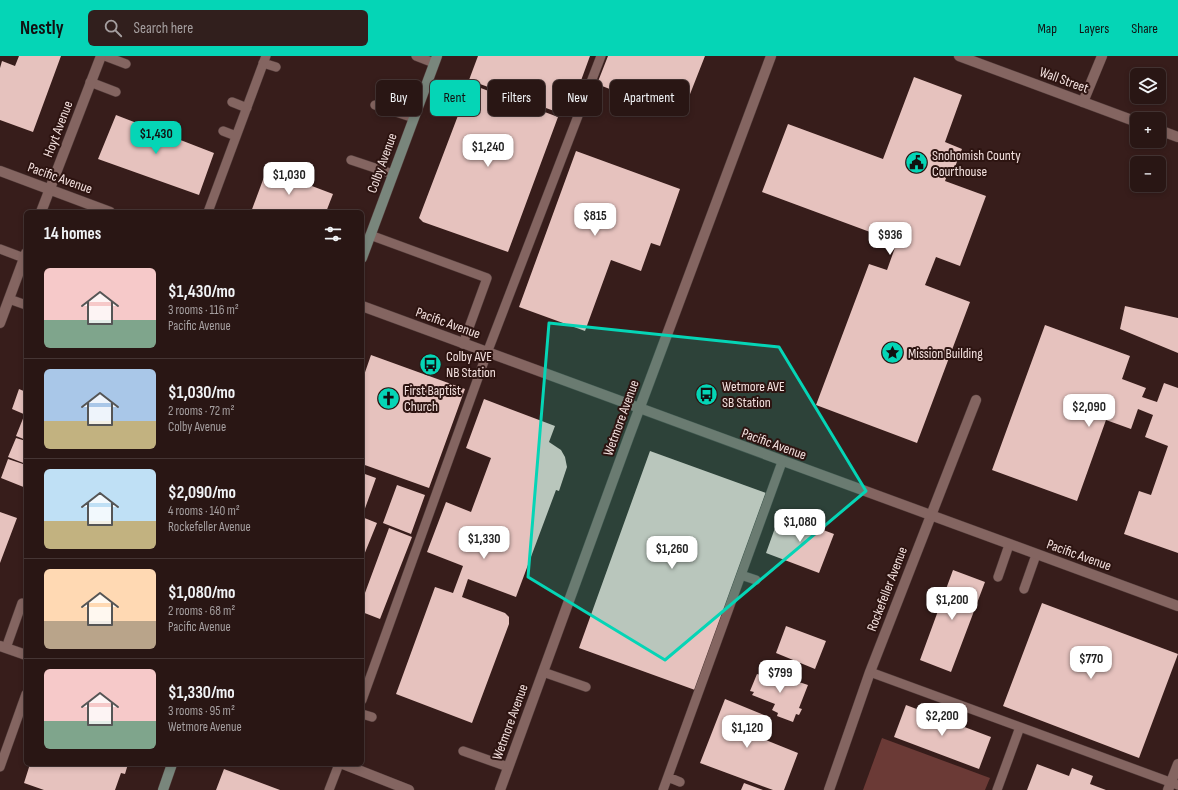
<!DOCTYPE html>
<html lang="en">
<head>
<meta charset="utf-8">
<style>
  :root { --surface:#291614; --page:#311f1d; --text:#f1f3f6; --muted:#a59fa0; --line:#453534; --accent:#05d5b6 }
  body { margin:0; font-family:"Sofia Sans Condensed",sans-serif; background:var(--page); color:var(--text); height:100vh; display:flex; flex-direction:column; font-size:15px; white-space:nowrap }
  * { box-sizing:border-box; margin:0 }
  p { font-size:13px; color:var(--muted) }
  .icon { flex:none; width:22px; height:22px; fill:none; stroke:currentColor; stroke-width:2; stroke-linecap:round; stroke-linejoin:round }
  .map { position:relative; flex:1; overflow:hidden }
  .panel { position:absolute; left:24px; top:154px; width:340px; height:556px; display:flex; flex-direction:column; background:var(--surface); border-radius:6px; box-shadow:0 2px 6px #0003,0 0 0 1px var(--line) }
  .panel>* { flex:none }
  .guide { position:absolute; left:376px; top:24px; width:380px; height:36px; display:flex; gap:8px }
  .buttons { position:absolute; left:1130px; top:12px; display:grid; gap:8px }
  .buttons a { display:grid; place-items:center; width:36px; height:36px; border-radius:6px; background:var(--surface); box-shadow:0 2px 6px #0003,0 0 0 1px var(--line); font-size:20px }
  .price { position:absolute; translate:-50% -34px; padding:0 9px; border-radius:8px; background:#fff; color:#222; font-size:13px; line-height:26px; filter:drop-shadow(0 1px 2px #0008) }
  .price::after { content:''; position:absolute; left:50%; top:24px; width:12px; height:9px; margin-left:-6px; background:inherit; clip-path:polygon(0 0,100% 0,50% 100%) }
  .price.active { background:var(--accent); color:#111 }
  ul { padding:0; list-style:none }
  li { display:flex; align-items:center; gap:12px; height:100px; padding:0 20px }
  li+li { border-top:1px solid var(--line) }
  li span { display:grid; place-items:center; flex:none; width:112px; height:80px; border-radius:6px; color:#555 }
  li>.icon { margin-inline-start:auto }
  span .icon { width:48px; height:48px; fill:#fffc; stroke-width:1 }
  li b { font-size:17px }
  h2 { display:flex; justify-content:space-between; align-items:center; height:48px; padding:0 20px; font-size:17px }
  .chip { padding:0 14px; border-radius:6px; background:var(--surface); box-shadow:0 2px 6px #0003,0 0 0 1px var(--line); font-size:14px; line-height:36px }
  .chip.active { background:var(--accent); color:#111 }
  header { display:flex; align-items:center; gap:24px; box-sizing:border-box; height:56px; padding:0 20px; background:var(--accent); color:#111 }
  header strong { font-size:19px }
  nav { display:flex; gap:22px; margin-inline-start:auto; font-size:14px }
  .search { width:280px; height:36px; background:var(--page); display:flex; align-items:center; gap:10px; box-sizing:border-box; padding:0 14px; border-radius:6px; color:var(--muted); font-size:15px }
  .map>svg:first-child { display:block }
  .green { fill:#6b3a36 }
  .building { fill:#e6c2be }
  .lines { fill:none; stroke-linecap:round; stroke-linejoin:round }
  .service-casing { stroke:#513b39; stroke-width:10 }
  .minor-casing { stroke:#513b39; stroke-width:11 }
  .tertiary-casing { stroke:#513b39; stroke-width:11 }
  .secondary-casing { stroke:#513b39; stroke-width:11 }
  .service { stroke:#846561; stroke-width:9 }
  .minor { stroke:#846561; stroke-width:10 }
  .tertiary { stroke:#846561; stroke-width:10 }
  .secondary { stroke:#79867c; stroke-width:10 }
  .marked { fill:#05d5b6; fill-opacity:0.2; stroke:#05d5b6; stroke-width:3; stroke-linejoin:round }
  .labels { text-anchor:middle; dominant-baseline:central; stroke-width:4; stroke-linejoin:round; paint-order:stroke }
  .street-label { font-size:14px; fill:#f4e1df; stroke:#2d1411 }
  .poi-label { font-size:14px; fill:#f4e1df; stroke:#2d1411; text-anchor:start }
</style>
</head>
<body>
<header>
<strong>Nestly</strong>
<div class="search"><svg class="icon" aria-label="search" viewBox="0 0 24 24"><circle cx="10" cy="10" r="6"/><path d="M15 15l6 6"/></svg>Search here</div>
<nav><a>Map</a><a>Layers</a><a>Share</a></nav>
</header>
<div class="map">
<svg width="1178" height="734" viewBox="0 0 1178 734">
  <rect width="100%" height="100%" fill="#371d1b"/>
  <!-- green -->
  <path class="green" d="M 882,682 L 990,722 L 985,734 L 863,734 Z"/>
  <!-- building -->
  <path class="building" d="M 19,0 L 61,0 L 33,76 L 0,64 L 0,12 L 2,5 L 15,10 Z
    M 478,0 L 590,0 L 568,60 L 469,24 Z
    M 608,0 L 705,0 L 681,61 L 597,28 Z
    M 914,21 L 962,39 L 945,86 L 962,93 L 953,116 L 949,114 L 945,125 L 986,140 L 960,210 L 936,201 L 925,229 L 970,246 L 917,387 L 816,349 L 869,208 L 887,214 L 897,186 L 762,136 L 788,68 L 883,103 Z
    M 470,28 L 558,61 L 508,196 L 423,166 L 419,162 Z
    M 116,59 L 214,97 L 199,139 L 98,103 Z
    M 576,95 L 680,133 L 660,190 L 651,187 L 641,215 L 611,204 L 585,275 L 519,251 Z
    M 267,113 L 333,138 L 326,156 L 251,156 Z
    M 1125,250 L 1178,262 L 1178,297 L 1120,273 Z
    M 1045,269 L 1130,300 L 1122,323 L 1146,332 L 1142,341 L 1157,346 L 1164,327 L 1178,332 L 1178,497 L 1124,478 L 1139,435 L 1151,439 L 1168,390 L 1145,381 L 1153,359 L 1138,353 L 1131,373 L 1106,364 L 1077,445 L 992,414 Z
    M 371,299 L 465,333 L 429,432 L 362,408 L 362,325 Z
    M 19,333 L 26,336 L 26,359 L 12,353 Z
    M 484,343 L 555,370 L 549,386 L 561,394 L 565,401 L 567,411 L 559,435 L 556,434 L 516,541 L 468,523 L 462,541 L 505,557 L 509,561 L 509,568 L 472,667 L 396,638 L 435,531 L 453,537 L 463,510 L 427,496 L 446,446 L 471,456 L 491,402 L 466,392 Z
    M 24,360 L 26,360 L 26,384 L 16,380 Z
    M 16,382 L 26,385 L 26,408 L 8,401 Z
    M 650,395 L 766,437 L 695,634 L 579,592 Z
    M 8,403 L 26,409 L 26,432 L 1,422 Z
    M 362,417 L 376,422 L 363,458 L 362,458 Z
    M 397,429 L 425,439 L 411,478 L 383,467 Z
    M 0,456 L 17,462 L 0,507 Z
    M 780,458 L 834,478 L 819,517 L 766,497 Z
    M 362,461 L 377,467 L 362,504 Z
    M 389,472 L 412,481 L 380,563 L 362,556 L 362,545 Z
    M 953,514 L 985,526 L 951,616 L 920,604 Z
    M 1042,547 L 1178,598 L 1139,702 L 1003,650 Z
    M 786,570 L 826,585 L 815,613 L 776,597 Z
    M 766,615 L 808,629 L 799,652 L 802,653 L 799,659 L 796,658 L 793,666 L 777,660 L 778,657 L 772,654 L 775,648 L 752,639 L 754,636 L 750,635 L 757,618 L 764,620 Z
    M 725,643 L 764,659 L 756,680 L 798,697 L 784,734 L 773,734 L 700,707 Z
    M 906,649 L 991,681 L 979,713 L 894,681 Z
    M 30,708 L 128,708 L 125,718 L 121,717 L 115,734 L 44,734 L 24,727 Z
    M 1037,708 L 1069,720 L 1072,712 L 1093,720 L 1090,728 L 1106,734 L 1027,734 Z
    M 224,713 L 280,734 L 216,734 Z
    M 744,727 L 763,734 L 741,734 Z"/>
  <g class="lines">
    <defs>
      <path id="service" d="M 105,0 L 126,8
        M 416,0 L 434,7
        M 263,7 L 276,11
        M 90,26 L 116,36
        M 232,46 L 247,52
        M 375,49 L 414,62
        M 223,75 L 236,80
        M 351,104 L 393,118
        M 208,156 L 266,0
        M 370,179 L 487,222 L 463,288
        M 0,193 L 24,202
        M 9,243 L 26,249
        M 741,519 L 756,524
        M 998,521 L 1009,489
        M 1024,533 L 1036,499
        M 6,592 L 22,547
        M 543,616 L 586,631
        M 870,616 L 1178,729
        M 362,644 L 487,297 L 601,0
        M 362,658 L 372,661
        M 463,695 L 508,711
        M 0,711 L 26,638
        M 668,721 L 680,726
        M 329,734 L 339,708
        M 663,734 L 782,406
        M 997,734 L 1020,671"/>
      <path id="minor" d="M 1083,46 L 1102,0
        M 0,590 L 26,599
        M 343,708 L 409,734
        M 829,734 L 870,616 L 976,344
        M 1168,734 L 1178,708"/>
      <path id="tertiary" d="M 959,0 L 1137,66
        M 1159,74 L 1178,81
        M 0,115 L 110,156
        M 41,156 L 101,0
        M 362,250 L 1178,550
        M 0,267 L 26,197
        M 500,734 L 628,383 L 771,0"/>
      <path id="secondary" d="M 362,202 L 437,0
        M 163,734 L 172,708"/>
    </defs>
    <!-- service casing -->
    <use href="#service" class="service-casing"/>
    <!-- minor casing -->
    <use href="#minor" class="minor-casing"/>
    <!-- tertiary casing -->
    <use href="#tertiary" class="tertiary-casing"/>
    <!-- secondary casing -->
    <use href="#secondary" class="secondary-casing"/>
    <!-- service -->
    <use href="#service" class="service"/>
    <!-- minor -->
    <use href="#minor" class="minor"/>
    <!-- tertiary -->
    <use href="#tertiary" class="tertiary"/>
    <!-- secondary -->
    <use href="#secondary" class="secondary"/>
  </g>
  <!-- marked area -->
  <path class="marked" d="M 549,267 L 779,291 L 866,435 L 665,604 L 528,521 Z"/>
  <!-- icons -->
  <defs>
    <symbol id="civic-disc" viewBox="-11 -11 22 22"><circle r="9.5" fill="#05d5b6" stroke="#2d1411"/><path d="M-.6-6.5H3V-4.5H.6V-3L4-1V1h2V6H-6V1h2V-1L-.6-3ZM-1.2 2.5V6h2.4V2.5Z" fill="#111"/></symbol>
    <symbol id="sight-disc" viewBox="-11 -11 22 22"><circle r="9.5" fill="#05d5b6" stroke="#2d1411"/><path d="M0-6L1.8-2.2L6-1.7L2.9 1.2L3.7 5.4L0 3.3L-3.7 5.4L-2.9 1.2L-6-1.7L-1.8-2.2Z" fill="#111"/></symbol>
    <symbol id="bus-disc" viewBox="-11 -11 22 22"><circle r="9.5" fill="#05d5b6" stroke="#2d1411"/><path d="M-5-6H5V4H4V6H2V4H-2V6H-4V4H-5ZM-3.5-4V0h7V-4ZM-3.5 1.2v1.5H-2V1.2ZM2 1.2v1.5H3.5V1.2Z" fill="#111"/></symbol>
    <symbol id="church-disc" viewBox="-11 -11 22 22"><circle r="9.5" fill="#05d5b6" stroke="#2d1411"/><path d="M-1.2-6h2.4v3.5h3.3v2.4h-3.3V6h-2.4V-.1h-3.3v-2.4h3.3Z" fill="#111"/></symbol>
  </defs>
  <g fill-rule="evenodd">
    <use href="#civic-disc" x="904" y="94" width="25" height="25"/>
    <use href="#sight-disc" x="880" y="284" width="25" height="25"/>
    <use href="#bus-disc" x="418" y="296" width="25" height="25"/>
    <use href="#bus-disc" x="694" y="326" width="25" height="25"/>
    <use href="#church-disc" x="376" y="330" width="25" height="25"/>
  </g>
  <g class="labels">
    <!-- street labels -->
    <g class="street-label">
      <text transform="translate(1064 24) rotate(20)">Wall Street</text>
      <text transform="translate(58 73) rotate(-69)">Hoyt Avenue</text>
      <text transform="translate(382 107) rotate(-70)">Colby Avenue</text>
      <text transform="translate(60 122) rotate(20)">Pacific Avenue</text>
      <text transform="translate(448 267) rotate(20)">Pacific Avenue</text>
      <text transform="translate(621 362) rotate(-70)">Wetmore Avenue</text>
      <text transform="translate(774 388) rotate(20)">Pacific Avenue</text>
      <text transform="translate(1079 499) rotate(20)">Pacific Avenue</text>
      <text transform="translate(887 533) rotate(-69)">Rockefeller Avenue</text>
      <text transform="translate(510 666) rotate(-70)">Wetmore Avenue</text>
    </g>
    <!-- poi labels -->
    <g class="poi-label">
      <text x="932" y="99">Snohomish County<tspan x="932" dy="16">Courthouse</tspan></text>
      <text x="908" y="297">Mission Building</text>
      <text x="446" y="300">Colby AVE<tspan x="446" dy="16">NB Station</tspan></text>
      <text x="722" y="330">Wetmore AVE<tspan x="722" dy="16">SB Station</tspan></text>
      <text x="404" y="334">First Baptist<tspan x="404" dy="16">Church</tspan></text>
    </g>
  </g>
</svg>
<div class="buttons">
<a><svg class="icon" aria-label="layers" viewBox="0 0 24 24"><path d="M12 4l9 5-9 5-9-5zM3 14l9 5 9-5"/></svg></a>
<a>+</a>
<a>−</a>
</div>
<b class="price active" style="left:156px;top:99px">$1,430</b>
<b class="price" style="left:488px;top:112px">$1,240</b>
<b class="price" style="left:289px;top:140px">$1,030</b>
<b class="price" style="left:595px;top:181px">$815</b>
<b class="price" style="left:890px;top:200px">$936</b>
<b class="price" style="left:1089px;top:372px">$2,090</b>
<b class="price" style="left:800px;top:487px">$1,080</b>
<b class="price" style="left:484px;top:504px">$1,330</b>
<b class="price" style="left:672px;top:514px">$1,260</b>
<b class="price" style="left:952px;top:565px">$1,200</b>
<b class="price" style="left:1091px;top:624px">$770</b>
<b class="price" style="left:780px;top:638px">$799</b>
<b class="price" style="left:942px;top:681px">$2,200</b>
<b class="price" style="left:747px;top:693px">$1,120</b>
<div class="guide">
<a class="chip">Buy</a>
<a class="chip active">Rent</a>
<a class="chip">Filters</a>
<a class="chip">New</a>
<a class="chip">Apartment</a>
</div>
<section class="panel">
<h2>14 homes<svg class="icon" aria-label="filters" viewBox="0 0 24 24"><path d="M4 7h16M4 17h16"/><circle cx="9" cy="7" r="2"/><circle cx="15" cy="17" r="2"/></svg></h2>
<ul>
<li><span style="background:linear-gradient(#f6c9c9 65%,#7fa58c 0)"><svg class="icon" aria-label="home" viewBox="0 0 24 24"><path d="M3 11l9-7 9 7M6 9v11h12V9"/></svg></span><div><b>$1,430/mo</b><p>3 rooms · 116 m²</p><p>Pacific Avenue</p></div></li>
<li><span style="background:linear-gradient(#a9c7e8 65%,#c2b280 0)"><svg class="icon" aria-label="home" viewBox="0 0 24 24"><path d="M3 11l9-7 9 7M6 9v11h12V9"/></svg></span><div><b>$1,030/mo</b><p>2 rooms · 72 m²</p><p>Colby Avenue</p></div></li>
<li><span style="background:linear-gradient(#bfe0f5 65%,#c2b280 0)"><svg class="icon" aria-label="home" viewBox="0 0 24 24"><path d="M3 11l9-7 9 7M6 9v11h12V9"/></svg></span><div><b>$2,090/mo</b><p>4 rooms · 140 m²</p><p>Rockefeller Avenue</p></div></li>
<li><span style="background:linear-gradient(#ffd9b3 65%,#b9a48a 0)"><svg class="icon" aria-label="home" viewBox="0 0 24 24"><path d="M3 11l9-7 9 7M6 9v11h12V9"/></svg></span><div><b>$1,080/mo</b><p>2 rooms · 68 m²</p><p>Pacific Avenue</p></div></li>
<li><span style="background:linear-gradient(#f6c9c9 65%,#7fa58c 0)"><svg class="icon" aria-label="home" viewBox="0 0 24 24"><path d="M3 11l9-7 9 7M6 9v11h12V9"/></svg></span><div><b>$1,330/mo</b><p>3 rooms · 95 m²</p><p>Wetmore Avenue</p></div></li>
</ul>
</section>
</div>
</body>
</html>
